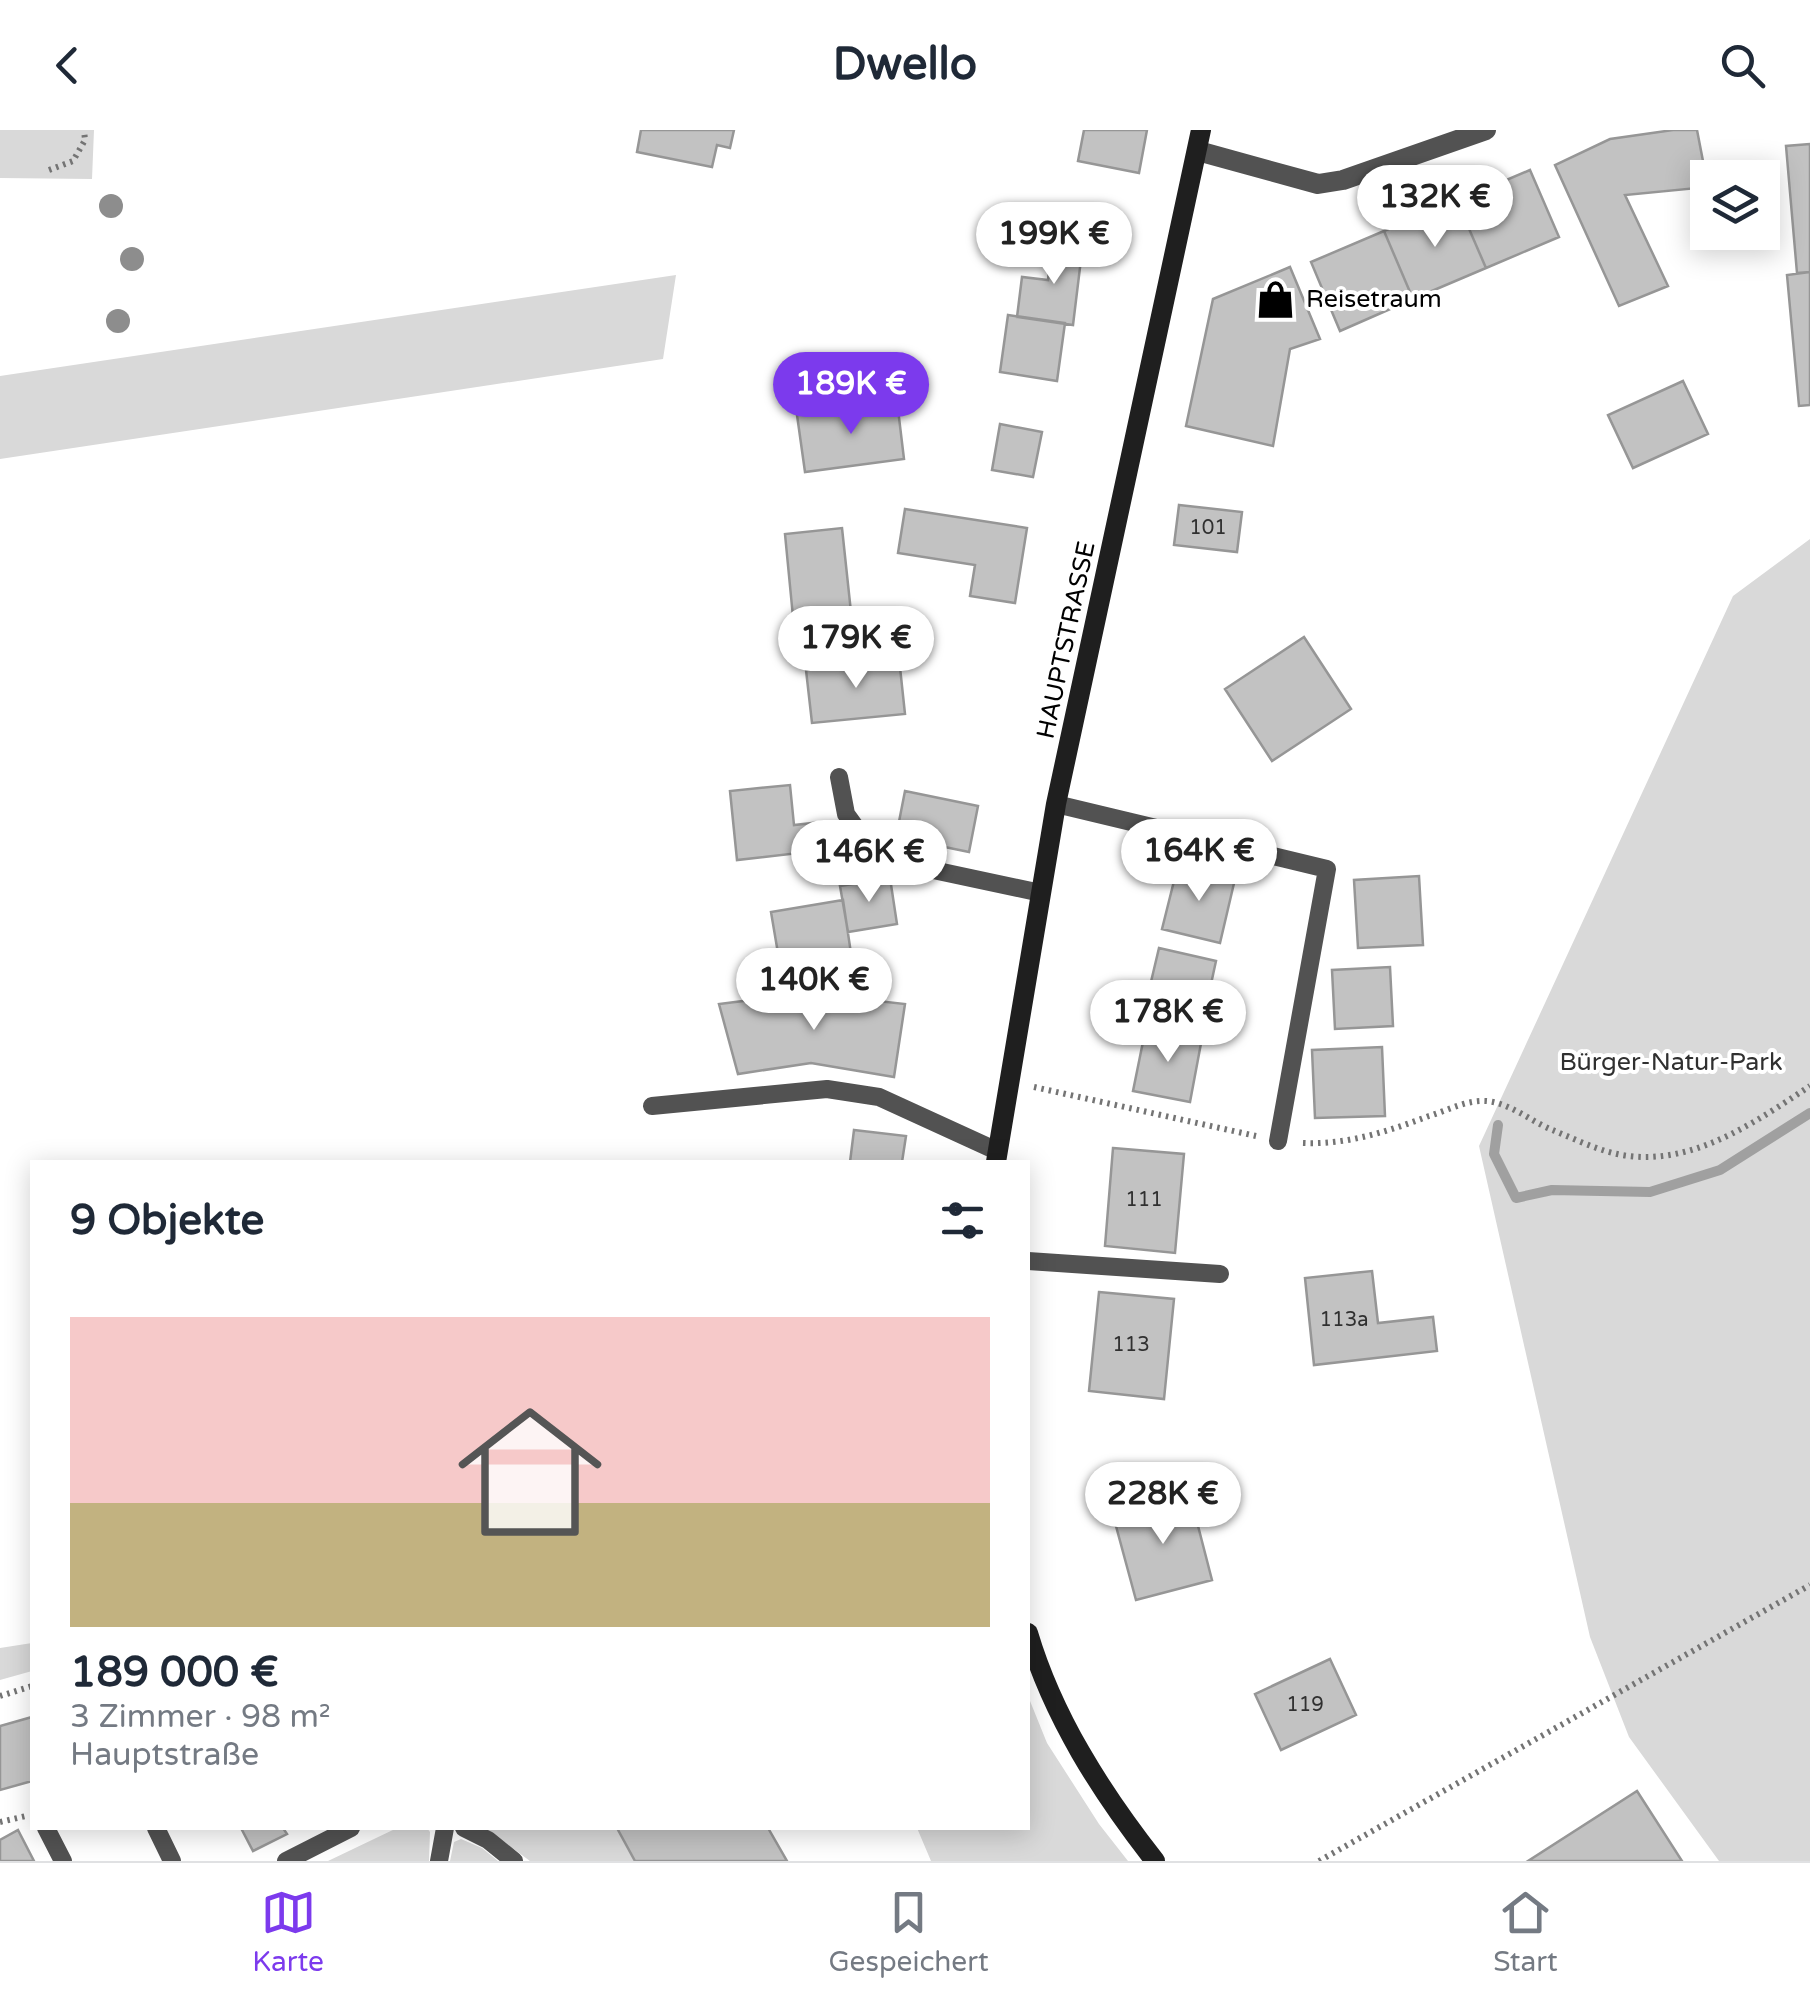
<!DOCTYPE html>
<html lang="de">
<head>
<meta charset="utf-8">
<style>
  :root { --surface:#fff; --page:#f2f2f3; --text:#1f2937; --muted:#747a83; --line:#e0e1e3; --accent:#7c3aed }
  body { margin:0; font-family:"Varela Round",sans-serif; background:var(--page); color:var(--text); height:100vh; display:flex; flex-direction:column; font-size:38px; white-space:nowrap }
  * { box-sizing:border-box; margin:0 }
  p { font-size:32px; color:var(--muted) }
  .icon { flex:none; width:55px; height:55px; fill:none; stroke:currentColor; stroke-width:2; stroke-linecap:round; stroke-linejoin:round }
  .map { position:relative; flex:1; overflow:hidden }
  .panel { position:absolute; left:30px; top:1030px; width:1000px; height:670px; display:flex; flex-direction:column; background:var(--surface); border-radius:0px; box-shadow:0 5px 25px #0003 }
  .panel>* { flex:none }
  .buttons { position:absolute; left:1690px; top:30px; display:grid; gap:20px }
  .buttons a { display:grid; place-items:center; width:90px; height:90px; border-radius:0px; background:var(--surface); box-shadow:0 5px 25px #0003; font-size:50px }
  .price { position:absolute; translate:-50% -85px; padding:0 22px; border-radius:35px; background:#fff; color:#222; font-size:32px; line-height:65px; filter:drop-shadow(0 2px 5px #0008) }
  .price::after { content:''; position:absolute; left:50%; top:60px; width:30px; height:22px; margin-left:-15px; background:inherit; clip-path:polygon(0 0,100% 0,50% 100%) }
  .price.selected { background:var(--accent); color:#fff }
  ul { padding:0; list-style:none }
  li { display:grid; align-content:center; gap:20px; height:530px; padding:0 40px }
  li+li { border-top:2px solid var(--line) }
  li span { display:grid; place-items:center; height:310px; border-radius:0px; color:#555 }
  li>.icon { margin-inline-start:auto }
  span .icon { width:180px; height:180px; fill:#fffc; stroke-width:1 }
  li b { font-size:42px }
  h2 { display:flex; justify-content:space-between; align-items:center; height:120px; padding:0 40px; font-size:42px }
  header { display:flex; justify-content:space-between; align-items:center; height:130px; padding:0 40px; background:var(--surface); font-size:45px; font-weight:700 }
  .menu { display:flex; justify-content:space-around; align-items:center; height:140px; border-top:2px solid var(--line); background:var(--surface); font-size:28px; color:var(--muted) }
  .menu a { display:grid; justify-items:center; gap:5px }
  .menu .selected { color:var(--accent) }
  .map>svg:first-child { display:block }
  .green { fill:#d9d9d9 }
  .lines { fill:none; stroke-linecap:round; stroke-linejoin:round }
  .stream { stroke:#a0a0a0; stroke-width:10 }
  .building { fill:#c2c2c2; stroke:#969696; stroke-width:2.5 }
  .path { stroke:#747474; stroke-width:6; stroke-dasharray:2.5 5; stroke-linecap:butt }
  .lane { stroke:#525252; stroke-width:18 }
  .street { stroke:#525252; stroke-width:20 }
  .secondary { stroke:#1f1f1f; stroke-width:20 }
  .tree { fill:#8d8d8d }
  .labels { text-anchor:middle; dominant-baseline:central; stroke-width:8; stroke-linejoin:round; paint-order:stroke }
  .number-label { font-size:20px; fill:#303030 }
  .poi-label { font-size:25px; fill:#000; stroke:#fff; text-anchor:start }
  .street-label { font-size:25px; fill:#000; stroke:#fff }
  .park-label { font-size:25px; fill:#303030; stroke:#fff }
</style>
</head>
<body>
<header><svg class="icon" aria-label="back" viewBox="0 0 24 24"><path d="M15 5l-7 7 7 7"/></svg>Dwello<svg class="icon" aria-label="search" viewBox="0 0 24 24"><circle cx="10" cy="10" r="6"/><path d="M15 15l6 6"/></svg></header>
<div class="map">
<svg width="1810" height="1731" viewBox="0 0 1810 1731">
  <rect width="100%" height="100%" fill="#fff"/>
  <!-- green -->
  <path class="green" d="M 0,0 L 94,0 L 92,49 L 0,48 Z
    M 676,145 L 663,229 L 0,329 L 0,246 Z
    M 1810,409 L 1810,1731 L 1719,1731 L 1629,1607 L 1590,1507 L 1479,1016 L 1733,466 Z
    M 32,1513 L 32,1541 L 0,1550 L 0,1518 Z
    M 1028,1566 L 1047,1613 L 1099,1694 L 1128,1731 L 931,1731 L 917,1698 L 1028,1698 Z
    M 397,1698 L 427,1698 L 430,1702 L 429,1731 L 328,1731 Z
    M 485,1698 L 617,1698 L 635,1731 L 530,1731 Z
    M 461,1709 L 482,1718 L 498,1731 L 450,1731 L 454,1712 Z"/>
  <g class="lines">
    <!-- stream -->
    <path class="stream" d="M 1498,995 L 1494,1024 L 1516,1068 L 1552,1060 L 1650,1062 L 1720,1040 L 1810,983"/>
  </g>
  <!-- building -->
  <path class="building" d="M 641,0 L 734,0 L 730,18 L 717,15 L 712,37 L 637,22 Z
    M 1084,0 L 1147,0 L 1139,43 L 1078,31 Z
    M 1673,0 L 1697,0 L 1708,57 L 1625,65 L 1668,156 L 1619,176 L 1555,35 L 1610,9 Z
    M 1810,14 L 1810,142 L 1797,143 L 1786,16 Z
    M 1530,40 L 1559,107 L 1486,138 L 1457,71 Z
    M 1457,71 L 1486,138 L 1413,169 L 1384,101 Z
    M 1384,101 L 1413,169 L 1340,201 L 1311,132 Z
    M 1052,109 L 1083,113 L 1073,195 L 1017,187 L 1022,147 L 1048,150 Z
    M 1290,137 L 1320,209 L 1290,219 L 1273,316 L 1186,296 L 1213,169 Z
    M 1810,142 L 1810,275 L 1799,276 L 1787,145 Z
    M 1008,185 L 1065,193 L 1057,251 L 1000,242 Z
    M 1683,251 L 1708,304 L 1633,338 L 1608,285 Z
    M 897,271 L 904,329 L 805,342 L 797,285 Z
    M 1000,294 L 1042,302 L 1033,347 L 992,340 Z
    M 1179,375 L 1242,382 L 1237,422 L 1174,415 Z
    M 905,379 L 1027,398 L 1015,473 L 970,466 L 975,435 L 898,423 Z
    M 842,398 L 851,482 L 793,487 L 785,404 Z
    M 1304,507 L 1351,579 L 1272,631 L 1225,559 Z
    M 899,528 L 905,584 L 812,593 L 806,540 Z
    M 790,655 L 794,695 L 822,692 L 825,720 L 737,730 L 730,661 Z
    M 905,661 L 978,676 L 969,722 L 896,707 Z
    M 1178,735 L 1235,749 L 1220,813 L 1162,799 Z
    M 1419,746 L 1423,815 L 1358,818 L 1354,750 Z
    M 890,748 L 897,794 L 848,802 L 840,756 Z
    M 843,770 L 852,830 L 781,841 L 771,782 Z
    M 1159,818 L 1216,831 L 1203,891 L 1145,877 Z
    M 1390,837 L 1393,896 L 1335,899 L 1332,840 Z
    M 807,863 L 905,874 L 894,947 L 811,933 L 738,944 L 719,874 Z
    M 1146,897 L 1202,908 L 1190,972 L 1133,961 Z
    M 1382,917 L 1385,986 L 1315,988 L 1312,920 Z
    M 854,1000 L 906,1006 L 902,1032 L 850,1032 Z
    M 1113,1018 L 1184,1024 L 1175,1123 L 1105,1116 Z
    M 1372,1141 L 1378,1193 L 1433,1187 L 1437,1221 L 1314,1235 L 1305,1148 Z
    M 1099,1162 L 1174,1169 L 1164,1269 L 1089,1261 Z
    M 1190,1365 L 1212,1450 L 1136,1470 L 1113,1385 Z
    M 1330,1529 L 1356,1585 L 1281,1620 L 1255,1564 Z
    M 32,1587 L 32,1651 L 0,1660 L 0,1596 Z
    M 1637,1661 L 1682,1731 L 1528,1731 Z
    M 241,1698 L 283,1698 L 287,1704 L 253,1721 Z
    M 617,1698 L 768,1698 L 787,1731 L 635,1731 Z
    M 18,1700 L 34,1731 L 0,1731 L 0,1710 Z"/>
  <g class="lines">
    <!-- path -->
    <path class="path" d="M 49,40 L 73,31 L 85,10 L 84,0
      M 1034,957 L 1256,1006
      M 1303,1013 C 1347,1015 1389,1001 1429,986 C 1446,981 1462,972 1480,971 C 1504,969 1529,990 1550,999 C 1575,1009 1602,1023 1629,1026 C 1696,1034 1757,991 1810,956
      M 0,1566 L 32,1556
      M 0,1692 L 26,1686
      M 1319,1731 L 1810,1455"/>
    <!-- lane -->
    <path class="lane" d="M 839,647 L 846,684 L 864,709 L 891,731 L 1041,763
      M 1056,674 L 1327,739 L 1278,1011
      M 652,976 L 827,959 L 879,967 L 997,1021
      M 1028,1131 L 1220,1144
      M 46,1698 L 63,1731
      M 156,1698 L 172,1731
      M 464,1698 L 488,1710 L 514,1731
      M 286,1731 L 351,1698
      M 439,1731 L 445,1698"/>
    <!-- street -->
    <path class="street" d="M 1198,21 L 1318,54 L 1343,50 L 1486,0"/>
    <!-- secondary -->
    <path class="secondary" d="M 996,1032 L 1056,674 L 1201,0
      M 1028,1503 C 1053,1587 1101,1662 1155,1731"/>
  </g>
  <!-- trees -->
  <g class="tree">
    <circle cx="111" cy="76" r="12"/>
    <circle cx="132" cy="129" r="12"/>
    <circle cx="118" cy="191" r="12"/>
  </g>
  <!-- icons -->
  <defs>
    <symbol id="shop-bare" viewBox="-9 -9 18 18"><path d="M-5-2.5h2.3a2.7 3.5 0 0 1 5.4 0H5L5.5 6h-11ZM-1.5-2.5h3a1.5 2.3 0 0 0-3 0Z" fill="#000" stroke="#fff" stroke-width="2.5" paint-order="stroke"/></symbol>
  </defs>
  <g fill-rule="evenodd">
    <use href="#shop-bare" x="1248" y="142" width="55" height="55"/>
  </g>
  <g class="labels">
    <!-- number labels -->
    <g class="number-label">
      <text x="1208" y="398">101</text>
      <text x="1144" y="1070">111</text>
      <text x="1344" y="1190">113a</text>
      <text x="1131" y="1215">113</text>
      <text x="1305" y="1575">119</text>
    </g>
    <!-- poi labels -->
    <g class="poi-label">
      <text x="1306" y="169">Reisetraum</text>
    </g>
    <!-- street labels -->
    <g class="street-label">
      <text transform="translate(1066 510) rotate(-78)">HAUPTSTRASSE</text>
    </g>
    <!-- park labels -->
    <g class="park-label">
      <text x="1671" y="932">Bürger-Natur-Park</text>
    </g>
  </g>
</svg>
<div class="buttons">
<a><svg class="icon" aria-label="layers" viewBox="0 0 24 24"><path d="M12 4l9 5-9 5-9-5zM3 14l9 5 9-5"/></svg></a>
</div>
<b class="price" style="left:1435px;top:120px">132K €</b>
<b class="price" style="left:1054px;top:157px">199K €</b>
<b class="price selected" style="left:851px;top:307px">189K €</b>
<b class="price" style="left:856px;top:561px">179K €</b>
<b class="price" style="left:1199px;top:774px">164K €</b>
<b class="price" style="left:869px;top:775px">146K €</b>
<b class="price" style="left:814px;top:903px">140K €</b>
<b class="price" style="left:1168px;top:935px">178K €</b>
<b class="price" style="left:1163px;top:1417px">228K €</b>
<section class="panel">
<h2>9 Objekte<svg class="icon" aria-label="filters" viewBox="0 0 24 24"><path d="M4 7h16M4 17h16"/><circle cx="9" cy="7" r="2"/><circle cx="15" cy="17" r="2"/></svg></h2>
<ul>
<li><span style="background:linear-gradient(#f6c9c9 60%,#c2b280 0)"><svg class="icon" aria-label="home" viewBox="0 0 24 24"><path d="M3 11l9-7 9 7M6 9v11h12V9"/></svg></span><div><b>189 000 €</b><p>3 Zimmer · 98 m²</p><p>Hauptstraße</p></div></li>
</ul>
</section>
</div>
<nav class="menu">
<a class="selected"><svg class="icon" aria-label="map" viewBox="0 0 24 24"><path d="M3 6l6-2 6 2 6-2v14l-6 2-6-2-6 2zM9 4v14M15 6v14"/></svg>Karte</a>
<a><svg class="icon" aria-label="saved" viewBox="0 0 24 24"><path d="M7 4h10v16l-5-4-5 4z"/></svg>Gespeichert</a>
<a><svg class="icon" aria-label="home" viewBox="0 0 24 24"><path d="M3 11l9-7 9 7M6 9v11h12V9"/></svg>Start</a>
</nav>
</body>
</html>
